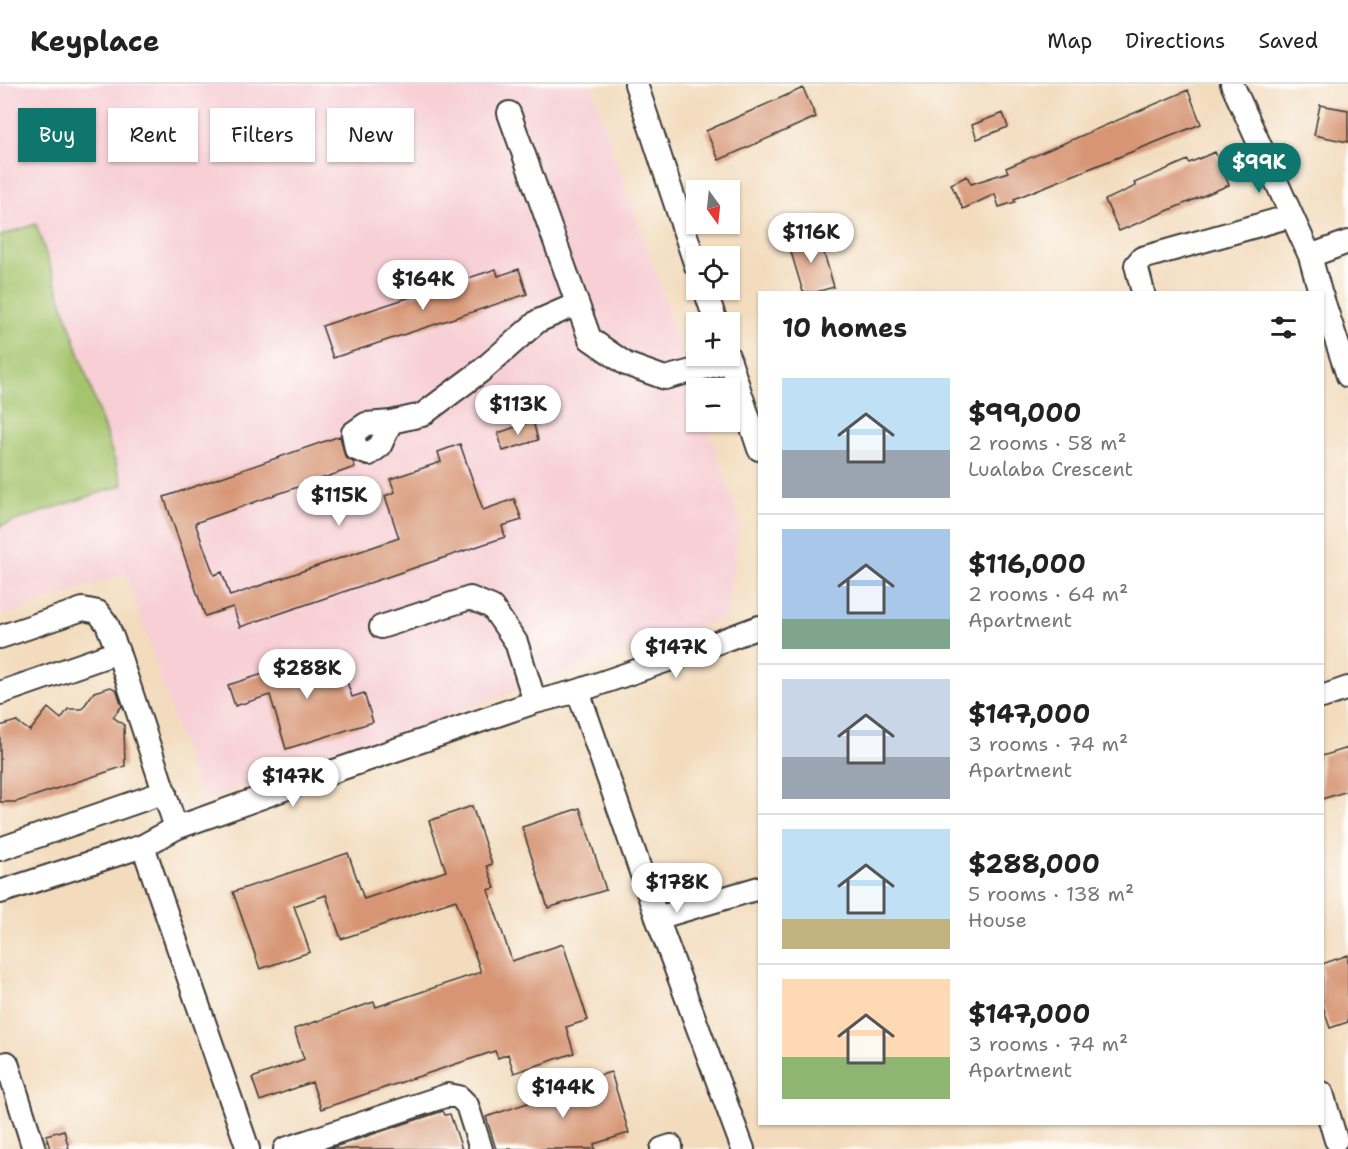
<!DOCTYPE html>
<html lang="en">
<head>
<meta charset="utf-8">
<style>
  :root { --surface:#fff; --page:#f2f2f2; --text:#222; --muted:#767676; --line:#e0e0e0; --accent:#0f766e }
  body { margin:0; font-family:"Shantell Sans",sans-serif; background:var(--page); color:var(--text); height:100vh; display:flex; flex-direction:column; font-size:22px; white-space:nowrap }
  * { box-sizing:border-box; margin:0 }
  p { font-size:20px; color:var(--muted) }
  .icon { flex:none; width:33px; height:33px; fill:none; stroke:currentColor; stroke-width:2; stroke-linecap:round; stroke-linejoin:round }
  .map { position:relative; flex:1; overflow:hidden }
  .side { position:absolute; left:758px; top:207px; width:566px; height:834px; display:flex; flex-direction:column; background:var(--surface); border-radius:0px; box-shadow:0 2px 4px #0004 }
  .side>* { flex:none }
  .guide { position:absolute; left:18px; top:24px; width:570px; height:54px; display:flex; gap:12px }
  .needle { width:39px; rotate:165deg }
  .controls { position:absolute; left:686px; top:96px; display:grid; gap:12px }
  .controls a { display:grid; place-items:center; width:54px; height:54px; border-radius:0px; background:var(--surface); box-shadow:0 2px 4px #0004; font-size:30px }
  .price { position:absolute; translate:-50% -51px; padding:0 14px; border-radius:21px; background:#fff; color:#222; font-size:20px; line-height:39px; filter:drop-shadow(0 2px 3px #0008) }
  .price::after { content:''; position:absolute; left:50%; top:36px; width:18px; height:14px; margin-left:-9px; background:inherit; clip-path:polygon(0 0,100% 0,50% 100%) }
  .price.current { background:var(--accent); color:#fff }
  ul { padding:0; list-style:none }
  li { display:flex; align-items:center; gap:18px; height:150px; padding:0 24px }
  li+li { border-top:2px solid var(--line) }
  li span { display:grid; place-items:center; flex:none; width:168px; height:120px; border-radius:0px; color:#555 }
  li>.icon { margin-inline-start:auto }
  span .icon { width:72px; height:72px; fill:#fffc; stroke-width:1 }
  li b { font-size:26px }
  h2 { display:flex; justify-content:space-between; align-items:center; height:72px; padding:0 24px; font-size:26px }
  .tag { padding:0 21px; border-radius:0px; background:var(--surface); box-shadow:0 2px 4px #0004; font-size:21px; line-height:54px }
  .tag.current { background:var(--accent); color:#fff }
  header { display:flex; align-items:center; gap:36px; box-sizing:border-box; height:84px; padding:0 30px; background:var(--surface); border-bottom:2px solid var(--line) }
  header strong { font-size:28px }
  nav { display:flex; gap:33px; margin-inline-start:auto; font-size:21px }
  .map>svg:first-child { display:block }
  .built { fill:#f7cfd5 }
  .grass { fill:#a5c46d; stroke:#607044; stroke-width:1.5 }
  .building { fill:#d79574 }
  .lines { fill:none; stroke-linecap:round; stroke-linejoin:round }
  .minor-casing { stroke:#3c3934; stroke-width:26 }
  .minor { stroke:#fff; stroke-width:22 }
</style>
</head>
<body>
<header>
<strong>Keyplace</strong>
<nav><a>Map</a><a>Directions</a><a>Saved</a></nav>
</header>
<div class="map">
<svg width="1348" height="1065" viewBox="0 0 1348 1065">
  <rect width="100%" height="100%" fill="#fdfcf7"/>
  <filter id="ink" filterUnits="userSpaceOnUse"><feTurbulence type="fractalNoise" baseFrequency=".0167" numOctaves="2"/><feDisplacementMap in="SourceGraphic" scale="12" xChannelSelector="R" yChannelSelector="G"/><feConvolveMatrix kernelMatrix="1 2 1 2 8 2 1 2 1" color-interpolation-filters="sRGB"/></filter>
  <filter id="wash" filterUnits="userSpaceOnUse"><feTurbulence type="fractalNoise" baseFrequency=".008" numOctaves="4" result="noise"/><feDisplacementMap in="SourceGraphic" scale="24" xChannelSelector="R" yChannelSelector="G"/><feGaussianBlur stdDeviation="1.35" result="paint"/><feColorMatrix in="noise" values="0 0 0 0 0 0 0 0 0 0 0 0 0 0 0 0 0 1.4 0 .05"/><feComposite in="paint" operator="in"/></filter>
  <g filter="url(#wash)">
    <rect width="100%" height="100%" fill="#f3dcbe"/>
    <!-- built -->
    <path class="built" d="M 0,0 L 590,0 L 696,308 L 696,338 L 706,338 L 740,436 L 726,533 L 201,718 L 126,489 L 0,533 Z"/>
    <!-- grass -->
    <path class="grass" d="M 36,140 L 123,401 L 0,442 L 0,152 Z"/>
    <g id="blocks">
      <!-- building -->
      <path class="building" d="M 803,4 L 816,33 L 719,76 L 706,47 Z
        M 1188,6 L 1201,40 L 1014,115 L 1015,118 L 999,123 L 995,110 L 963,125 L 951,100 L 967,92 L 971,100 L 1008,88 L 1006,84 Z
        M 1320,21 L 1348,26 L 1348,58 L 1314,51 Z
        M 1003,29 L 1008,43 L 977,55 L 972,41 Z
        M 1215,68 L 1229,101 L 1119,147 L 1105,116 L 1136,102 L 1134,99 L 1188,76 L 1189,79 Z
        M 818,149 L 834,203 L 816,208 L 803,208 L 788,158 Z
        M 496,185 L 498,192 L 519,185 L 527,210 L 333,274 L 322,242 Z
        M 533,337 L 538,356 L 503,367 L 498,349 Z
        M 340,352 L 345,373 L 353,378 L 355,383 L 195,439 L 214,491 L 222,488 L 230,512 L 399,454 L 385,412 L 395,408 L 390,395 L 441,378 L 438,368 L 460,360 L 483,426 L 514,415 L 522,436 L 502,442 L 505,453 L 240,543 L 233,523 L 205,532 L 164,413 Z
        M 338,570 L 352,613 L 364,609 L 373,638 L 286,665 L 270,611 L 235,622 L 228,601 L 314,574 L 315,577 Z
        M 111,603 L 117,607 L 122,622 L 113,633 L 124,641 L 125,682 L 16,718 L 0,718 L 0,642 L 16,637 L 30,647 L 48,624 L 61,635 L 68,625 L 82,625 L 94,608 Z
        M 1348,664 L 1348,707 L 1322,715 L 1322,672 Z
        M 472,722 L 492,780 L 487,782 L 495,804 L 488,806 L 512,877 L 563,860 L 588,936 L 566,943 L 574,969 L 514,989 L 508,970 L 498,974 L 495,967 L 321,1025 L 312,998 L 260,1017 L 252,994 L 304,975 L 294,945 L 374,918 L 376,923 L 481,888 L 456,816 L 341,855 L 326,811 L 294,822 L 310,868 L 260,885 L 233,808 L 348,769 L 364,815 L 446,787 L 429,737 Z
        M 580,724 L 606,806 L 548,824 L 522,743 Z
        M 1348,871 L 1348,938 L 1330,944 L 1322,920 L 1322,880 Z
        M 611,988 L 629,1049 L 594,1060 L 595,1065 L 496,1065 L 486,1033 L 578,1002 L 577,998 Z
        M 443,1027 L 445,1031 L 450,1030 L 462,1065 L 328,1065 Z
        M 64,1046 L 69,1065 L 50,1065 L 46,1051 Z"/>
    </g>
  </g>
  <g filter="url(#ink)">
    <use href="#blocks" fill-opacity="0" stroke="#3c3934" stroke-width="1.5"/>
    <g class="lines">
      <defs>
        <path id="minor" d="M 636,0 L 696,182
          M 1232,0 L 1310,172 L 1320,208
          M 509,29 L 590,255 L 626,280 L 665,294 L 730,277
          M 1310,172 L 1348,158
          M 705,206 L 716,238
          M 1143,208 L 1136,181 L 1142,174 L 1291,132
          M 1322,213 L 1348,292
          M 728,272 L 759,365
          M 391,338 L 380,362 L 369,370 L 356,365 L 353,349 L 366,340 L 391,338 L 422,331 L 481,287 L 538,237 L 577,220
          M 381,543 L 470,514 L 492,523 L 516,558 L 535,618
          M 0,553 L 83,525 L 98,528 L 107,540 L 118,568 L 176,744
          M 578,607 L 657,834 L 743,1065
          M 0,609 L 118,568
          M 1322,613 L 1348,604
          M 143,762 L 248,1065
          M 0,765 L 165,708
          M 0,808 L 143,762 L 176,744 L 340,685 L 535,618 L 578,607 L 700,565 L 759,543
          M 657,834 L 759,804
          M 7,979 L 34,1065
          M 1322,1009 L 1336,1056
          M 285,1065 L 448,1011 L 459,1013 L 467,1021 L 481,1065
          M 662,1065 L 671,1062"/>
      </defs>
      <!-- minor casing -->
      <use href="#minor" class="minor-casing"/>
      <!-- minor -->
      <use href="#minor" class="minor"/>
    </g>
  </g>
</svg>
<div class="controls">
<a><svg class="needle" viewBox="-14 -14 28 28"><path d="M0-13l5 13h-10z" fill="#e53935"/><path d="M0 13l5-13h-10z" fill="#767676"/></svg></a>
<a><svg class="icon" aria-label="locate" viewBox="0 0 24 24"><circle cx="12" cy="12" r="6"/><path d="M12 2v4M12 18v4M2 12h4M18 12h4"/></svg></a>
<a>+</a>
<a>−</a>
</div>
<b class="price current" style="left:1259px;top:110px">$99K</b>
<b class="price" style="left:811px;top:180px">$116K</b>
<b class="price" style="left:423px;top:227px">$164K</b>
<b class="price" style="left:518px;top:352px">$113K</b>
<b class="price" style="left:339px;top:443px">$115K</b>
<b class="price" style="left:676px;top:595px">$147K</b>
<b class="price" style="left:307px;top:616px">$288K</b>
<b class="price" style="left:293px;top:724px">$147K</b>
<b class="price" style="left:677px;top:830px">$178K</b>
<b class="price" style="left:563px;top:1035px">$144K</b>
<div class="guide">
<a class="tag current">Buy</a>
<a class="tag">Rent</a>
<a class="tag">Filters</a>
<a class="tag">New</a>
</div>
<section class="side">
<h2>10 homes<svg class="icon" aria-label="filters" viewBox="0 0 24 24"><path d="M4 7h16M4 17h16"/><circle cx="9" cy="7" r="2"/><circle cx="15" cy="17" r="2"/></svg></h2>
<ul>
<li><span style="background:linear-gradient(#bfe0f5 60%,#9aa5b1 0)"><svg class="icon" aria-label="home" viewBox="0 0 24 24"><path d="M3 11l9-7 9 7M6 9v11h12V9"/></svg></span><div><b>$99,000</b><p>2 rooms · 58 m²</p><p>Lualaba Crescent</p></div></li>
<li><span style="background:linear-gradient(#a9c7e8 75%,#7fa58c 0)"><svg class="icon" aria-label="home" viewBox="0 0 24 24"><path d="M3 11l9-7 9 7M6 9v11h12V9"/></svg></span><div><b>$116,000</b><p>2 rooms · 64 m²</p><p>Apartment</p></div></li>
<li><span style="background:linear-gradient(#c9d6e8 65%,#9aa5b1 0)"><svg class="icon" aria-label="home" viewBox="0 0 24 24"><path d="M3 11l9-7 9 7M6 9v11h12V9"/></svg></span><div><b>$147,000</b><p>3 rooms · 74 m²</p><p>Apartment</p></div></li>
<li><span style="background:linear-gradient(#bfe0f5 75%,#c2b280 0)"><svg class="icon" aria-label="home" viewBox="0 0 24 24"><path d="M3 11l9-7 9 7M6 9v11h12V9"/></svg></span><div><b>$288,000</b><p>5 rooms · 138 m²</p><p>House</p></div></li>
<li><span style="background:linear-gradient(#ffd9b3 65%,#8fb573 0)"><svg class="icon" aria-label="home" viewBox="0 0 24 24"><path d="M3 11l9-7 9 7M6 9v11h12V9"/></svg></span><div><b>$147,000</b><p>3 rooms · 74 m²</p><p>Apartment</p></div></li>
</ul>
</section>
</div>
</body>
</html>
